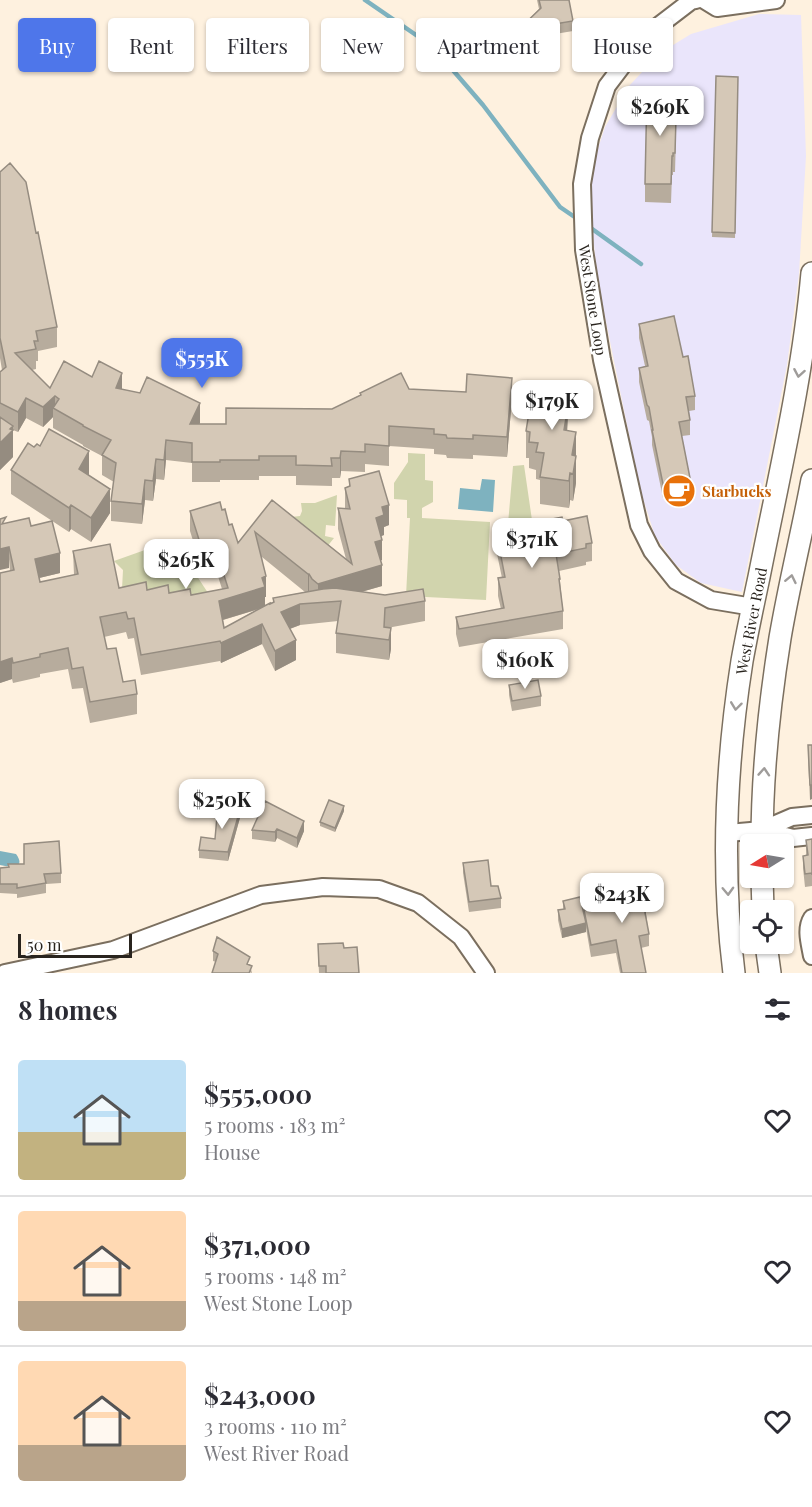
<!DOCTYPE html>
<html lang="en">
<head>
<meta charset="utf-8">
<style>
  :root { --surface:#fff; --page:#f2f2f3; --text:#2b2b33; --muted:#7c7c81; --line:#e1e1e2; --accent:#4e76ea }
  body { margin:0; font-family:"Playfair Display",serif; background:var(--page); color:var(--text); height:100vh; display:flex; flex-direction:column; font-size:22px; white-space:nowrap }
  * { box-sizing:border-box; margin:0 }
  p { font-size:20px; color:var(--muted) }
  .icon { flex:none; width:33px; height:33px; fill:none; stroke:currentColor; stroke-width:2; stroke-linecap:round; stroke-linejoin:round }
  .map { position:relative; height:973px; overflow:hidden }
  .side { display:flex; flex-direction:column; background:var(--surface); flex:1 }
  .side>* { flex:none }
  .top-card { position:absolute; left:18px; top:18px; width:777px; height:54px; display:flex; gap:12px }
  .needle { width:39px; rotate:259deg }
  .controls { position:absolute; left:740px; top:834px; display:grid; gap:12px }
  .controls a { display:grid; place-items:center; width:54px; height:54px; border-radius:6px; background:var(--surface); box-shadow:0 2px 4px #0004; font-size:30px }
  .scale { position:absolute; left:18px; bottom:15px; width:114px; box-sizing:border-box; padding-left:6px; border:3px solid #29241e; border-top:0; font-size:16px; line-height:21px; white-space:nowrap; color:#29241e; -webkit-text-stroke:4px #fff; paint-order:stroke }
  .price { position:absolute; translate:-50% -51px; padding:0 14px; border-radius:12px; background:#fff; color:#222; font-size:20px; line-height:39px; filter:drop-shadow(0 2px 3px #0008) }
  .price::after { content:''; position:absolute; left:50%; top:36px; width:18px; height:14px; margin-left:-9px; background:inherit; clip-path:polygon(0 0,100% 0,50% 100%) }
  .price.active { background:var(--accent); color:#fff }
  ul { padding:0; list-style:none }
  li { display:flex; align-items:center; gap:18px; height:150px; padding:0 18px }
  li+li { border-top:2px solid var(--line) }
  li span { display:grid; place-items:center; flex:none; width:168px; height:120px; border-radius:6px; color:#555 }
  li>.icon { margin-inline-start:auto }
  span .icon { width:72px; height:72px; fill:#fffc; stroke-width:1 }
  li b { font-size:26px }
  h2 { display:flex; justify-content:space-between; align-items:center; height:72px; padding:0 18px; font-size:26px }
  .chip { padding:0 21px; border-radius:6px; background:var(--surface); box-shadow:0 2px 4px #0004; font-size:21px; line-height:54px }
  .chip.active { background:var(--accent); color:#fff }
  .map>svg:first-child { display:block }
  .commercial { fill:#eae5fb }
  .green { fill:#d1d4ad }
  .water { fill:#7eb2bf }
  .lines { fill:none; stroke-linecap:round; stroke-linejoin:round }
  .stream { stroke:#7eb2bf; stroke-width:4.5 }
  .minor-casing { stroke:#7b6f5f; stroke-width:20 }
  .major-casing { stroke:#7b6f5f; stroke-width:24 }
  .minor { stroke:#fff; stroke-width:16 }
  .major { stroke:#fff; stroke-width:21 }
  .wall { fill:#b7ac9d; fill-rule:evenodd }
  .shaded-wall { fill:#958c80 }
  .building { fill:#d5c8b7; stroke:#958c80; stroke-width:1.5 }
  .oneway { stroke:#9f9c9a }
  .labels { text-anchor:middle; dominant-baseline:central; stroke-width:4.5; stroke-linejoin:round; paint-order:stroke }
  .street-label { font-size:15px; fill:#29241e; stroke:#fff }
  .food-label { font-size:15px; font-weight:bold; fill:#c56008; stroke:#fff; text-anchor:start }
</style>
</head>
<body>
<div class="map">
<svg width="812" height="973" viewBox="0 0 812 973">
  <rect width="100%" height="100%" fill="#fef1df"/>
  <!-- commercial -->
  <path class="commercial" d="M 759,14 L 801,15 L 806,156 L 799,274 L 787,365 L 742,592 L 701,583 L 676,565 L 655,536 L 640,489 L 598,282 L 590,207 L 590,173 L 605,127 L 629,86 L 660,53 L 691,34 Z"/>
  <!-- green -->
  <path class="green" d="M 408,453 L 425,454 L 425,480 L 433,481 L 433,502 L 422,508 L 422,518 L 490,522 L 486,600 L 406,596 L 410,518 L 407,518 L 407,500 L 394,499 L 394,483 L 408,462 Z
    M 524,465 L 533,527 L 500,532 L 501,525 L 508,524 L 513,466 Z
    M 337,495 L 335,526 L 326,525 L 325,536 L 334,538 L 326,548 L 291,517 L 300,516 L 302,511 L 301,503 L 315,503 Z
    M 173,540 L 216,605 L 122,589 L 123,570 L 114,561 Z"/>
  <!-- water -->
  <path class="water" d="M 482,479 L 495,480 L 493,512 L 458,509 L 460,488 L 480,490 Z
    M 0,851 L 16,854 C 27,869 9,867 0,865 Z"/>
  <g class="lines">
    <!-- stream -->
    <path class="stream" d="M 365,0 L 432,46 L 483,105 L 560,207 L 579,220
      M 588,226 L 641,264"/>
    <defs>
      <path id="minor" d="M 696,0 L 691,1 L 657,27 L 635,49 L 607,86 L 590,138 L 582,184 L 584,250 L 602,360 L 639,525 L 652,551 L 676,581 L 711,600 L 753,607
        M 704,0 L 717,8 L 776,0
        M 762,830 L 793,838 L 812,836
        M 728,833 L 762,830 L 792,817 L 812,815
        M 812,918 C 805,929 810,944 812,956
        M 5,973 L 113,950 L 261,895 L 323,887 L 379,889 L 418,903 L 461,937 L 486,973"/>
      <path id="major" d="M 762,844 C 762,775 769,707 780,638 C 789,585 802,533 812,480
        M 762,878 L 763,910
        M 766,944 L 770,973
        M 734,973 C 721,870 726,763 742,661 C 747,633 753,605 759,577 C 779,476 803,375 812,273"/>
    </defs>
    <!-- minor casing -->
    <use href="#minor" class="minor-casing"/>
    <!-- major casing -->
    <use href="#major" class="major-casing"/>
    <!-- minor -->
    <use href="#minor" class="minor"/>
    <!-- major -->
    <use href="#major" class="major"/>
  </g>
  <!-- wall -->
  <path class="wall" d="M 537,0 L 569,0 L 573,21 L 573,31 L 543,36 L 528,52 L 517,41 L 517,31 L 539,9 Z
    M 716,76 L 738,77 L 735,238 L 712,237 Z
    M 673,114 L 676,137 L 675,172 L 673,172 L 673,175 L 672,175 L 671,203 L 645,202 L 645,184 Z
    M 0,172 L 57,327 L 57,347 L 38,351 L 38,361 L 36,361 L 36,369 L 32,370 L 50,388 L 92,377 L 200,423 L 199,424 L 226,424 L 332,409 L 360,395 L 360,393 L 409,389 L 512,398 L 507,457 L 473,455 L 473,459 L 447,458 L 446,455 L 434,454 L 434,449 L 389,446 L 389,466 L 365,464 L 365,472 L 341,471 L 340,478 L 332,478 L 332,486 L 296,485 L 296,476 L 259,476 L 259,480 L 220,480 L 220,482 L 192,482 L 192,463 L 166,460 L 164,480 L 156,479 L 153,501 L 145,500 L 142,524 L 111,521 L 111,501 L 114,482 L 102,475 L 102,456 L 83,446 L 83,445 L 53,428 L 53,417 L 43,427 L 26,418 L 18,432 L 13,430 L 13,457 L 0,470 L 0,372 L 2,370 L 0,358 Z
    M 639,324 L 683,357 L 695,396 L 695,410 L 689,411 L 690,420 L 690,435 L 682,436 L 690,478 L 690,493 L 663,498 L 652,445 L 652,437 L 649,421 L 647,420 L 639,382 L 639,368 L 645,366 L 639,338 Z
    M 564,393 L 568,420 L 567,430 L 576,456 L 576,483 L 573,501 L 570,500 L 569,508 L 540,504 L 540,480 L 536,479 L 536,470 L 529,468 L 529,458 L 526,458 L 526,431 Z
    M 34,447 L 88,475 L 110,513 L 91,542 L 71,529 L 69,532 L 11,494 L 11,470 Z
    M 349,479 L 389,525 L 384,527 L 384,535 L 381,536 L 382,560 L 380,561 L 382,586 L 361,592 L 425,601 L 425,621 L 387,628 L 391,649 L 389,660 L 336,653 L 336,633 L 338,621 L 300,625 L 290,629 L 296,660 L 275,671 L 262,644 L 221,663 L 220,661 L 141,675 L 134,638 L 128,639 L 126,632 L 104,637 L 107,649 L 123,682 L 137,694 L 137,714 L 90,723 L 83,688 L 72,689 L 68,669 L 40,674 L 40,677 L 13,683 L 12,679 L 0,683 L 0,573 L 10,571 L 6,523 L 31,526 L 60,573 L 39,578 L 40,582 L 74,575 L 73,551 L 119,588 L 147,590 L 191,595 L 222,589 L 216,570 L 210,572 L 207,564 L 201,566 L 190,531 L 190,511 L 222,510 L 238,543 L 272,500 L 346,559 L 338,529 L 338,508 L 345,509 L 345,488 L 349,487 ZM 262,557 L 305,592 L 273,598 L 273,602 L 265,605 L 265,597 L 266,597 ZM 256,610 L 224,628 L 223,620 Z
    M 563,521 L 592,543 L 592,561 L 586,562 L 586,565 L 559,571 L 563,611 L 563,629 L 459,647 L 456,634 L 456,617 L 501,609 L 498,596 L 498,578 L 502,578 L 496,549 L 496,531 Z
    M 509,685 L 541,696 L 541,706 L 512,711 L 509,695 Z
    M 808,745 L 812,745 L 810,800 L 808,760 Z
    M 344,811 L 335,832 L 320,826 L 320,822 Z
    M 241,814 L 228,861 L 199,858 L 199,850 L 215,839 Z
    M 304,821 L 304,831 L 297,848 L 277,838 L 275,842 L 252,839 L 252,830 Z
    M 812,839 L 812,888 L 812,886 L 805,887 L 803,868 L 803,856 L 806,856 L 806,840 Z
    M 463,863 L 491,886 L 501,898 L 501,908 L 469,912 L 463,873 Z
    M 8,864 L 61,873 L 61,883 L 46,884 L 46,893 L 17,898 L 17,894 L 0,893 L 0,868 L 8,867 Z
    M 610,885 L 646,914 L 649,934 L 649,946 L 641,948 L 646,973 L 620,973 L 616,953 L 591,957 L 586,928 L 586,932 L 562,938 L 558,920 L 558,910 L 563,910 L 563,901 L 584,917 L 584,910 L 611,905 L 610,897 Z
    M 344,948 L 359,973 L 319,973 L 318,953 Z
    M 213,951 L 250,965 L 252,973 L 213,961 Z"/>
  <!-- shaded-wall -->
  <path class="shaded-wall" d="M 543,26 L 543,36 L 528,52 L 528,42 Z
    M 122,373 L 122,393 L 116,388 Z
    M 512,378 L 512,398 L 507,457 L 507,437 Z
    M 568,393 L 567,439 L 564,457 L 565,412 Z
    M 55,396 L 55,409 L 53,408 L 53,417 L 43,427 L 43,407 Z
    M 26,398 L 26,418 L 18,432 L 18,412 Z
    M 200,403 L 200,423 L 190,444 L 190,424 Z
    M 13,426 L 13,457 L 0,470 L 0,443 Z
    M 576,432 L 576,483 L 573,501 L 573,474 L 572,455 Z
    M 166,440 L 166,460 L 164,480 L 164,460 Z
    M 89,451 L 89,475 L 79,493 L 79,469 Z
    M 341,451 L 341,471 L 340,478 L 340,458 Z
    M 156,459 L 156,479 L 153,501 L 153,481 Z
    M 570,473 L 570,500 L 569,508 L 569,481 Z
    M 145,480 L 145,500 L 142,524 L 142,504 Z
    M 110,489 L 110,513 L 91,542 L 91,518 Z
    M 71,505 L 71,529 L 69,532 L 69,508 Z
    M 389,505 L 389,525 L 384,527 L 384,535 L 376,538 L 376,518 L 382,507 Z
    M 382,540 L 382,560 L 375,562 L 375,542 Z
    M 207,544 L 207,564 L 201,566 L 201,546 Z
    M 9,547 L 9,568 L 0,570 L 0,549 Z
    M 216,550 L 216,570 L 210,572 L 210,552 Z
    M 60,553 L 60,573 L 35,579 L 35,559 Z
    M 382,565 L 382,586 L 326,602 L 318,603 L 318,584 Z
    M 308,574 L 309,574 L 309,594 L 308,595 Z
    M 266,576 L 266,597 L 265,597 L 265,607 L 219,621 L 219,601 L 262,578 Z
    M 300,604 L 300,625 L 281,632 L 281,612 Z
    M 262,624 L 262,644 L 221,663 L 221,643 Z
    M 391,628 L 391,649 L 389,660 L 389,640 Z
    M 296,640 L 296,660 L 275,671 L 275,651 Z
    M 12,658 L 12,679 L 0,683 L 0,662 Z
    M 810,785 L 812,785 L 812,799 L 810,800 Z
    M 241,806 L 241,814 L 228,861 L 228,852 Z
    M 344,806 L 344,811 L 335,832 L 335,828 Z
    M 304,821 L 304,831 L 297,848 L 297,838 Z
    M 277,829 L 277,838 L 275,842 L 275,832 Z
    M 646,901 L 646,914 L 643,914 L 643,902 Z
    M 586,923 L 586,932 L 562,938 L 562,929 Z"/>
  <!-- building -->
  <path class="building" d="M 539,0 L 569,0 L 573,21 L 543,26 L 528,42 L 517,31 L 541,8 Z
    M 716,76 L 738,77 L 735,233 L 712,232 Z
    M 647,90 L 673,91 L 673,114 L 674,114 L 674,118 L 676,118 L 675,153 L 673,153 L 673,156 L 672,156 L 671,184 L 645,184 Z
    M 10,163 L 26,182 L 36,233 L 38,232 L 57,327 L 36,331 L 38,341 L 34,341 L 36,349 L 15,353 L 50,388 L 64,361 L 92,377 L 99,361 L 122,373 L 116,388 L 140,393 L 147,377 L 200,403 L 190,424 L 226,424 L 226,408 L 332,409 L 361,395 L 360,393 L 401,373 L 409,389 L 466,392 L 467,374 L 512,378 L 507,437 L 473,435 L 473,439 L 447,438 L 446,435 L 434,434 L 434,429 L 389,426 L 389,446 L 365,444 L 365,452 L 341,451 L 340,458 L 331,458 L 332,466 L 296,465 L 296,456 L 259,456 L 259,460 L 220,460 L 220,462 L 192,462 L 192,443 L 166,440 L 164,460 L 156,459 L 153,481 L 145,480 L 142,504 L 111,501 L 116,463 L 102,455 L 111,440 L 83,426 L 83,425 L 53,408 L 59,399 L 55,396 L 43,407 L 26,398 L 18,412 L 0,403 L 0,372 L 6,367 L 0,338 L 0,172 Z
    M 674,316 L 683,357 L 688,356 L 695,396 L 686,397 L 690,420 L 679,422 L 690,478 L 663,484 L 652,430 L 653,430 L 649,407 L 647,405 L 639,368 L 648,366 L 639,324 Z
    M 534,382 L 564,387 L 564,393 L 568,393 L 565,412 L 567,412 L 564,430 L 576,432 L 572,455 L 576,456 L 573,474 L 570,473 L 569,481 L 540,477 L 544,453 L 536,452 L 538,443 L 529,442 L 530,432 L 526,431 Z
    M 0,417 L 13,426 L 10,429 L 13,430 L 0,443 Z
    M 49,429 L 89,451 L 79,469 L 110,489 L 91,518 L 71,505 L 69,508 L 11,470 L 28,443 L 34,447 L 37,444 L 40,446 Z
    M 379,471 L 389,505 L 382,507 L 384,515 L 376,518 L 382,540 L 375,542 L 382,565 L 318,584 L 312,579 L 309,574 L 308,574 L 255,532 L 266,576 L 262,578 L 265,587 L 219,601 L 224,628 L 270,603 L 270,604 L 274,602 L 273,598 L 323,589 L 335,588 L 385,595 L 423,589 L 425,601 L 385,608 L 384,627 L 391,628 L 389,640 L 336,633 L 341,601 L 300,604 L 281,612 L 296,640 L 275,651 L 262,624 L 221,643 L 220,641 L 141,655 L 134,618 L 128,619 L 126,612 L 100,617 L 107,649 L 116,648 L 123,682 L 135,680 L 137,694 L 90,702 L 83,667 L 72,669 L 68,648 L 40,654 L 40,657 L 13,663 L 12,658 L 0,662 L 0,573 L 14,570 L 9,547 L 0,549 L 0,519 L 6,517 L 2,524 L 29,518 L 31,526 L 52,521 L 60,553 L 35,559 L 40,582 L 78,574 L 73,551 L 110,544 L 119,588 L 146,582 L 147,590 L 168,585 L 169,593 L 190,589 L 191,595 L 228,588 L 216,550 L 210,552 L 207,544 L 201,546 L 190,511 L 220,502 L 222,510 L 225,509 L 229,525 L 232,524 L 238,543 L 272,500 L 352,564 L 338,508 L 350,509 L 345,488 L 350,486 L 349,479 Z
    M 587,516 L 592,543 L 586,544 L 586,548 L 556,554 L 560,579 L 559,579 L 563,611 L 459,629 L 456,617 L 504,608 L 498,578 L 505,577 L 496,531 L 505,529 L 504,528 L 562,517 L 563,521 Z
    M 538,680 L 541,696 L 512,701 L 509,685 Z
    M 808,745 L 812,745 L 812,785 L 810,785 Z
    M 329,800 L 344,806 L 335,828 L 320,822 Z
    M 265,801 L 304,821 L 297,838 L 277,829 L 275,832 L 252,830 Z
    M 218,805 L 241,806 L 228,852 L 199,850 L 201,837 L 215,839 Z
    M 812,839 L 812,875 L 812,873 L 805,874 L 803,856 L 808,855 L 806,840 Z
    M 59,841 L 61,873 L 44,874 L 46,883 L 17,888 L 17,884 L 0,884 L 0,868 L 9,867 L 8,864 L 24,864 L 24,844 Z
    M 488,860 L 491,886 L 498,886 L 501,898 L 469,902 L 463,863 Z
    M 641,878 L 646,901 L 643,902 L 649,934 L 639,936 L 646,973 L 622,973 L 616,940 L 591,945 L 584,910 L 614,904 L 610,885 Z
    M 580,897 L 586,923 L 562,929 L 558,910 L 565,909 L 563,901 Z
    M 217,937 L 250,957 L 247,964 L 252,966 L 249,973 L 212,973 L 218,954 L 213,951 Z
    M 343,943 L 344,948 L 357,947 L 359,973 L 326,973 L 326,966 L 319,966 L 318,944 Z"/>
  <!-- one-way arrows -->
  <defs><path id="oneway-chevron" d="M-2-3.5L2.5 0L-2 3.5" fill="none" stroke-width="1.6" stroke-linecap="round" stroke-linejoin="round" transform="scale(1.5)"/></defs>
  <g class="oneway">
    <use href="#oneway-chevron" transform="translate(799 373) rotate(100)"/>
    <use href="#oneway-chevron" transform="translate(791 579) rotate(-78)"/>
    <use href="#oneway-chevron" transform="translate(736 706) rotate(97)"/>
    <use href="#oneway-chevron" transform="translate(764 772) rotate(-86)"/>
    <use href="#oneway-chevron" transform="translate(728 891) rotate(88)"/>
  </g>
  <!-- icons -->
  <defs>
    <symbol id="cafe-disc" viewBox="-11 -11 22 22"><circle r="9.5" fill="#e8710a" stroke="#fff"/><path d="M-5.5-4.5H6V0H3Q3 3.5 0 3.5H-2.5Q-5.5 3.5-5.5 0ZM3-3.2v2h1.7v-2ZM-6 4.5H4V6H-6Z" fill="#fff"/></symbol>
  </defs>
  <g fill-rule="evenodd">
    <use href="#cafe-disc" x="660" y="472" width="38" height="38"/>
  </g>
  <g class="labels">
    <!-- street labels -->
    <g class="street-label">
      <text transform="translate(593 300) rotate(81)">West Stone Loop</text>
      <text transform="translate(751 621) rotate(-79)">West River Road</text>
    </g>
    <!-- food labels -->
    <g class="food-label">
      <text x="702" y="491">Starbucks</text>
    </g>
  </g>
</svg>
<div class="controls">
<a><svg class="needle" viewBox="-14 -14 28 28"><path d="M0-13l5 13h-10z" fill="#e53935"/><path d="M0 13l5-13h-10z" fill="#7c7c81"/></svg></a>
<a><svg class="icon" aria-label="locate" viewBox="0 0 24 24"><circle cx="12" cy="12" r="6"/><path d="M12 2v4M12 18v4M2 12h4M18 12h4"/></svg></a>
</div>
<div class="scale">50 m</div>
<b class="price" style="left:660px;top:137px">$269K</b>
<b class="price active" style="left:202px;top:389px">$555K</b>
<b class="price" style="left:552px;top:431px">$179K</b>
<b class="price" style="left:532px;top:569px">$371K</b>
<b class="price" style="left:186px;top:590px">$265K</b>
<b class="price" style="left:525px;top:690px">$160K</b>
<b class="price" style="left:222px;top:830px">$250K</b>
<b class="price" style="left:622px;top:924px">$243K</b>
<div class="top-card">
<a class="chip active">Buy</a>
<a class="chip">Rent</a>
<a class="chip">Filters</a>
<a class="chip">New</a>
<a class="chip">Apartment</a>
<a class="chip">House</a>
</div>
</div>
<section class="side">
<h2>8 homes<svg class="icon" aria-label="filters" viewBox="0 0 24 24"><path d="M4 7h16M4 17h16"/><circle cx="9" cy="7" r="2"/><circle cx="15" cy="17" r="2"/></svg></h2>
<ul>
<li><span style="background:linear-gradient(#bfe0f5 60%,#c2b280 0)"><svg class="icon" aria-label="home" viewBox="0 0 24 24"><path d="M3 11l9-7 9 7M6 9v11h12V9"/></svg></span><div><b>$555,000</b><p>5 rooms · 183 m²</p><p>House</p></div><svg class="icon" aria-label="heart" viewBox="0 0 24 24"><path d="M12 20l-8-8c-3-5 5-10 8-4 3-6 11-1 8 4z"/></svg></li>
<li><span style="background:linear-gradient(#ffd9b3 75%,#b9a48a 0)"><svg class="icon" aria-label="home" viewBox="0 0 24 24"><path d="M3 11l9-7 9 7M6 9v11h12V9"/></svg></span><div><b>$371,000</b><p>5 rooms · 148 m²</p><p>West Stone Loop</p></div><svg class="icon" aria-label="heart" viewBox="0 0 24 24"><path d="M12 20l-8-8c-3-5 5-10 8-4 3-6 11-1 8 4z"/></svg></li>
<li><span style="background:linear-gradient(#ffd9b3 70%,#b9a48a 0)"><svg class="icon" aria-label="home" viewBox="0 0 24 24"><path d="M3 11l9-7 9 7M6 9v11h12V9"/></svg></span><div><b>$243,000</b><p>3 rooms · 110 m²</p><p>West River Road</p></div><svg class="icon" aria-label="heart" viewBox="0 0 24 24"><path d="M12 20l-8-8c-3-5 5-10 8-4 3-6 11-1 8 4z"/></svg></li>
</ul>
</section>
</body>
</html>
